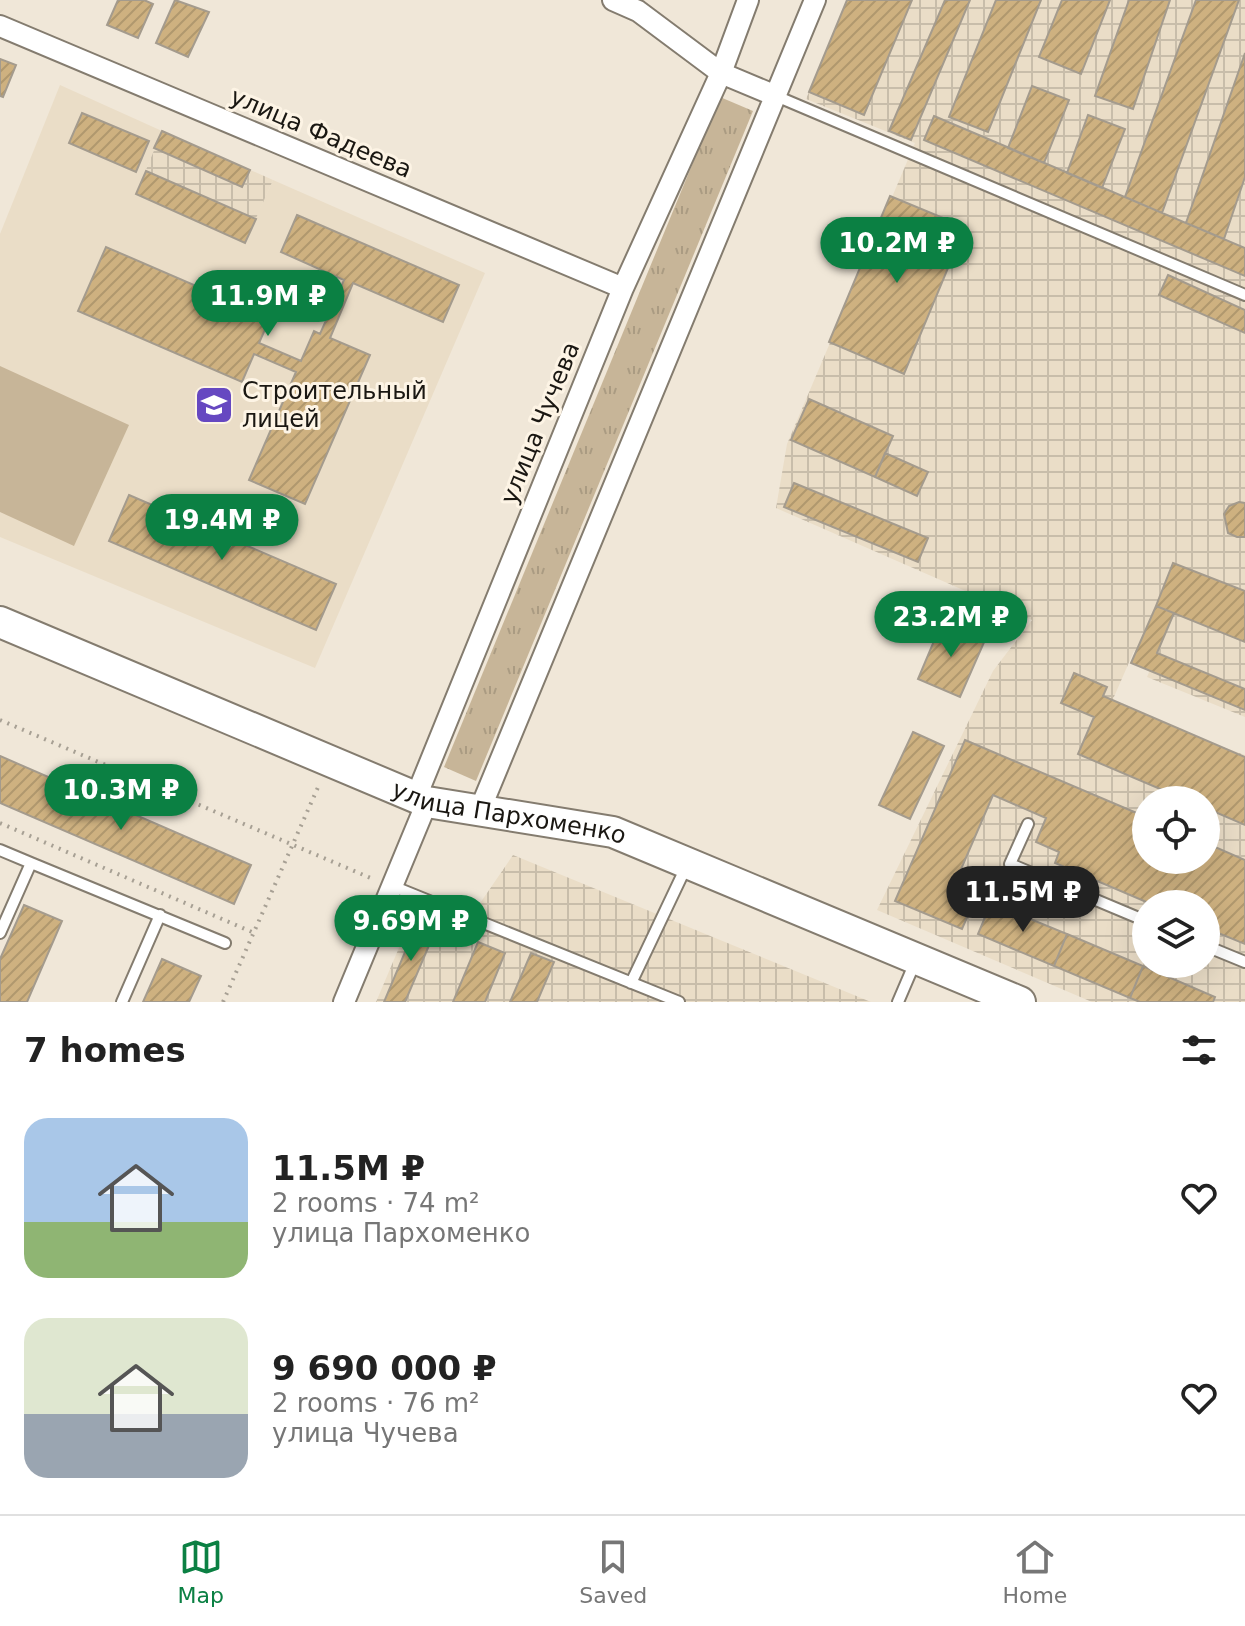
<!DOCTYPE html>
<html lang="en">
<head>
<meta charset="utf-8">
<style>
  :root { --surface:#fff; --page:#f6f6f6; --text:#222; --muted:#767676; --line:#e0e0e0; --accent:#0b8043 }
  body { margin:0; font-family:"DejaVu Sans",sans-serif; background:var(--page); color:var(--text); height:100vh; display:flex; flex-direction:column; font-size:30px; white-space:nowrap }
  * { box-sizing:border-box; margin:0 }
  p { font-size:26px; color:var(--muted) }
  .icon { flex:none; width:44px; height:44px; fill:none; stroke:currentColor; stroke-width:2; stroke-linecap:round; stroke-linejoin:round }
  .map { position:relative; height:1002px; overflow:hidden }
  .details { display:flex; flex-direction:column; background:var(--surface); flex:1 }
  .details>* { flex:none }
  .fabs { position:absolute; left:1132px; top:786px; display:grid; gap:16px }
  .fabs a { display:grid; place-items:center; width:88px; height:88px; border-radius:50%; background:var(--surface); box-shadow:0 8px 32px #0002; font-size:40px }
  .price { position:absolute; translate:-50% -68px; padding:0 18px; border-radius:28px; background:var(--accent); color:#fff; font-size:26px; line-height:52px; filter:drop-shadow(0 2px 4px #0008) }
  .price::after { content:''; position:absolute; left:50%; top:48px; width:24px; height:18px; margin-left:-12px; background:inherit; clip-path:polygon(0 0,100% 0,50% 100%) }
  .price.current { background:#222; color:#fff }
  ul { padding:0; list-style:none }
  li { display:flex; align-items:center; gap:24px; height:200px; padding:0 24px }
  li span { display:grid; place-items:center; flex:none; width:224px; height:160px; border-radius:24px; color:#555 }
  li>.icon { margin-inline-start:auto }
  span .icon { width:96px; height:96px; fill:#fffc; stroke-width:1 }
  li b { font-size:34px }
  h2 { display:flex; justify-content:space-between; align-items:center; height:96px; padding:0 24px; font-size:34px }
  .tabs { display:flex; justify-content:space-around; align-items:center; height:112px; border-top:2px solid var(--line); background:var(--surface); font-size:22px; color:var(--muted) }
  .tabs a { display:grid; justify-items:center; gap:4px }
  .tabs .current { color:var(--accent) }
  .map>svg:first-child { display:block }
  .built { fill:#eaddc7 }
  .industrial { fill:url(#industrial-grid); fill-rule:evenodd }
  .grass { fill:url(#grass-tufts) }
  .park { fill:#c7b598 }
  .building { fill:url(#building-hatch); stroke:#a49b8d; stroke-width:2 }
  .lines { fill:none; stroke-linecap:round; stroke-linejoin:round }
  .lane-casing { stroke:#847c6f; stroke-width:14 }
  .street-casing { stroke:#847c6f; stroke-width:24 }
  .secondary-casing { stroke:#847c6f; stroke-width:34 }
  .path { stroke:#a7a094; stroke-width:4; stroke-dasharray:2 6; stroke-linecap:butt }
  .lane { stroke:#fff; stroke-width:10 }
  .street { stroke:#fff; stroke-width:20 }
  .secondary { stroke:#fff; stroke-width:30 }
  .labels { text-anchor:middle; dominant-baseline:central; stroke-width:6; stroke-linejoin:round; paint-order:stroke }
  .street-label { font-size:24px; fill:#1a1712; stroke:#fdf4e5 }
  .poi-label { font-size:24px; fill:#1a1712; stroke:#fdf4e5; text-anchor:start }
</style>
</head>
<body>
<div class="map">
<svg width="1245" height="1002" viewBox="0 0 1245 1002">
  <defs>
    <pattern id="industrial-grid" width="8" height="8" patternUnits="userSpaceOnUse" patternTransform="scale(2)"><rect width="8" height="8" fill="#eaddc7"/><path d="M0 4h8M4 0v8" fill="none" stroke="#c8bdaa"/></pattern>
    <pattern id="grass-tufts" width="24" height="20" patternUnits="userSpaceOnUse" patternTransform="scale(2)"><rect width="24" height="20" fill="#c7b598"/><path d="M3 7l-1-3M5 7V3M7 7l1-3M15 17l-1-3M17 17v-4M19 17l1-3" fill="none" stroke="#aa9b82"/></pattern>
    <pattern id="building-hatch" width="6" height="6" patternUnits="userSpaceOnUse" patternTransform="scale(2)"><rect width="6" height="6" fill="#ceb180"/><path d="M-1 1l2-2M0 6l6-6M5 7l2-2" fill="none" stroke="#b0986e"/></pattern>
  </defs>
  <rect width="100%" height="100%" fill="#f0e7d8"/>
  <!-- built -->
  <path class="built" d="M 60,85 L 162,131 L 136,194 L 244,243 L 273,180 L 485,273 L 315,668 L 0,537 L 0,234 Z"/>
  <!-- industrial -->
  <path class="industrial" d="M 847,0 L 1245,0 L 1245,717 L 1147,677 L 1155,658 L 1134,651 L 1110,706 L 1245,755 L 1245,1002 L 1092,1002 L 877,910 L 993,671 L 1032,620 L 776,508 L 787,444 L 915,143 L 806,99 ZM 1146,800 L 1206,800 L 1206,860 L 1146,860 ZM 1146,904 L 1206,904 L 1206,964 L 1146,964 Z
    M 162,131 L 273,180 L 245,243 L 136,194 Z
    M 513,855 L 871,1002 L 376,1002 L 415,910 L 463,928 Z"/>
  <!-- grass -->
  <path class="grass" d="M 720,97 L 753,111 L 476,781 L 444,767 Z"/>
  <!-- park -->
  <path class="park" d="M 0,366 L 129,425 L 74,546 L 0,512 Z"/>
  <!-- building -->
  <path class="building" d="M 118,0 L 144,0 L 153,4 L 138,38 L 107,25 Z
    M 175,0 L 209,12 L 188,57 L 156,43 Z
    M 847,0 L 912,0 L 864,115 L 809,92 Z
    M 945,0 L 970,0 L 911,140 L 889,131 Z
    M 996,0 L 1041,0 L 988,132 L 949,117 Z
    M 1062,0 L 1110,0 L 1081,74 L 1039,57 Z
    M 1129,0 L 1170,0 L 1133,109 L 1095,96 Z
    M 1196,0 L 1239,0 L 1162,213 L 1125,197 Z
    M 1245,53 L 1245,177 L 1224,239 L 1186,223 Z
    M 0,59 L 16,65 L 3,97 L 0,96 Z
    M 1032,86 L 1069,100 L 1044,163 L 1008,148 Z
    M 82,113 L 149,141 L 136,172 L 69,143 Z
    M 1088,115 L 1125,129 L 1102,188 L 1067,173 Z
    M 934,116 L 1245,248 L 1245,276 L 924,140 Z
    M 162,131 L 250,170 L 242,187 L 154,148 Z
    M 146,171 L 256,219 L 245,243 L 136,194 Z
    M 890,196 L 965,227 L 904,374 L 829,342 Z
    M 297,215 L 459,285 L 443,322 L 353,283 L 330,338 L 370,355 L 305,504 L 249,480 L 296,372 L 254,354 L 242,382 L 78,311 L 106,247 L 270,318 L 259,343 L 301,361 L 314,331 L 320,334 L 344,280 L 281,252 Z
    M 1168,275 L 1245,310 L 1245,333 L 1159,295 Z
    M 809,399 L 893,436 L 875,477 L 791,440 Z
    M 885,453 L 928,472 L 917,496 L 875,477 Z
    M 794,483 L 928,538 L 918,562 L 784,507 Z
    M 129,495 L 336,584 L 316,630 L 109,541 Z
    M 1239,502 L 1245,503 L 1245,537 L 1237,537 L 1228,533 L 1224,514 L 1229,506 Z
    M 1173,563 L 1245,591 L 1245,642 L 1156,606 Z
    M 1156,606 L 1174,613 L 1157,653 L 1245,689 L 1245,710 L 1131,663 Z
    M 942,622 L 985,640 L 960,697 L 918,679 Z
    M 1074,673 L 1107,687 L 1103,696 L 1245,757 L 1245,825 L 1206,808 L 1206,800 L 1186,800 L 1078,754 L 1094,717 L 1061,703 Z
    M 913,732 L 944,746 L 910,819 L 879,805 Z
    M 965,740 L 1146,817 L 1146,860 L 1206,860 L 1206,843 L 1245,860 L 1245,944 L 1206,928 L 1206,904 L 1151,904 L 1055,863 L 1059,852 L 1036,842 L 1046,818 L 993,795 L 955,883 L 978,892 L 962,929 L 895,901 Z
    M 0,756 L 251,865 L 234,904 L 0,803 Z
    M 991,903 L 1067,934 L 1054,966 L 978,934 Z
    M 24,905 L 62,921 L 27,1002 L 0,1002 L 0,959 Z
    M 418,921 L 436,929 L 405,1002 L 384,1002 Z
    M 1067,934 L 1143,966 L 1130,998 L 1054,966 Z
    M 478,942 L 505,953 L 485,1002 L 453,1002 Z
    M 531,953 L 554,962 L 537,1002 L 510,1002 Z
    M 162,959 L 201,976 L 189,1002 L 143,1002 Z
    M 1143,966 L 1215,997 L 1213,1002 L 1140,1002 L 1130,998 Z"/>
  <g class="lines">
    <defs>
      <path id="lane" d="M 776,96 L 1245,295
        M 1028,824 L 1010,864 L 1146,921
        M 0,850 L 31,863
        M 392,886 L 679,1002
        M 0,933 L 31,863 L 225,943
        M 1206,946 L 1245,962
        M 631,983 L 687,865
        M 122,1002 L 160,915
        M 898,1002 L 916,960"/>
      <path id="street" d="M 613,0 L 638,11 L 721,73 L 776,96
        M 0,26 L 623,288
        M 416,797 L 623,288 L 721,73 L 748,0
        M 479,812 L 815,0
        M 344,1002 L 427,802"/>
      <g id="secondary">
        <path id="s1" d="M 0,622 L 427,802 L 613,832 L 1020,1002"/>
      </g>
    </defs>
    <!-- lane casing -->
    <use href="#lane" class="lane-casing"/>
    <!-- street casing -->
    <use href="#street" class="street-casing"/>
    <!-- secondary casing -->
    <use href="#secondary" class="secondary-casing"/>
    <!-- path -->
    <path class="path" d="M 0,720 L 373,879
      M 0,823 L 252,932
      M 223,1002 L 319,785"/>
    <!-- lane -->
    <use href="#lane" class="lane"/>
    <!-- street -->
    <use href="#street" class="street"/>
    <!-- secondary -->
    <use href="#secondary" class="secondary"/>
  </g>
  <!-- icons -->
  <defs>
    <symbol id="university-square" viewBox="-11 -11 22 22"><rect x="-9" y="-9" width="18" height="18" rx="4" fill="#6648c1" stroke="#fdf4e5"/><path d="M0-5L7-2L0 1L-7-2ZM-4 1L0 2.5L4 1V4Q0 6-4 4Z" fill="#fff"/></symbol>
  </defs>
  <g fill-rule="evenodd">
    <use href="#university-square" x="192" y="383" width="44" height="44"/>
  </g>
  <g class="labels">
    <!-- street labels -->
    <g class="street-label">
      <text transform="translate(321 133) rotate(23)">улица Фадеева</text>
      <text transform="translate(540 423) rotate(-68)">улица Чучева</text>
      <text stroke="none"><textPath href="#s1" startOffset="546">улица Пархоменко</textPath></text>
    </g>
    <!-- poi labels -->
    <g class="poi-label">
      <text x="242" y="391">Строительный<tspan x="242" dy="28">лицей</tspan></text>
    </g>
  </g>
</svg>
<div class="fabs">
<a><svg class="icon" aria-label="locate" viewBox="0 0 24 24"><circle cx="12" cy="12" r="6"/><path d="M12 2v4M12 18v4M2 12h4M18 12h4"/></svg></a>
<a><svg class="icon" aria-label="layers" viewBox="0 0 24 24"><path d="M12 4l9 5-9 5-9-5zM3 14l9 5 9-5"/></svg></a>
</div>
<b class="price" style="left:897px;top:285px">10.2M ₽</b>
<b class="price" style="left:268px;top:338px">11.9M ₽</b>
<b class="price" style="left:222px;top:562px">19.4M ₽</b>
<b class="price" style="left:951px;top:659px">23.2M ₽</b>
<b class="price" style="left:121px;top:832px">10.3M ₽</b>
<b class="price current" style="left:1023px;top:934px">11.5M ₽</b>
<b class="price" style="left:411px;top:963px">9.69M ₽</b>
</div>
<section class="details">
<h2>7 homes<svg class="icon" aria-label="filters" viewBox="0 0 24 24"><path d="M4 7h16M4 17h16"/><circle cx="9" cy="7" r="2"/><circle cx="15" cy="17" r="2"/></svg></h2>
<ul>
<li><span style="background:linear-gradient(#a9c7e8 65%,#8fb573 0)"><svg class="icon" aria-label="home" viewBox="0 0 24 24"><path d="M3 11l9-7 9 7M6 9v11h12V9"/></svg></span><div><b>11.5M ₽</b><p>2 rooms · 74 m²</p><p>улица Пархоменко</p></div><svg class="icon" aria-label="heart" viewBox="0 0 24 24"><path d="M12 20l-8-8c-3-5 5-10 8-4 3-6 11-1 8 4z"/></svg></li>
<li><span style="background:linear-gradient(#dfe7d0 60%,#9aa5b1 0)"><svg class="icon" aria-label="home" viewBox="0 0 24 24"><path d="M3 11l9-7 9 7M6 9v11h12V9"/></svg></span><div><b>9 690 000 ₽</b><p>2 rooms · 76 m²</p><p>улица Чучева</p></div><svg class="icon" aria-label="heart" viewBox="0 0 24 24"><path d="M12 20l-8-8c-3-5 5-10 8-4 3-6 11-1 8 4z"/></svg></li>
</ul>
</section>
<nav class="tabs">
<a class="current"><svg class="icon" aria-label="map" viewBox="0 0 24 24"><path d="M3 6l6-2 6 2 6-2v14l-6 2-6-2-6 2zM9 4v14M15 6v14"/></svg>Map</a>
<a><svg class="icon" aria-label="saved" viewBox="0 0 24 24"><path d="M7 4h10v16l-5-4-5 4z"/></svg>Saved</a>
<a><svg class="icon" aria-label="home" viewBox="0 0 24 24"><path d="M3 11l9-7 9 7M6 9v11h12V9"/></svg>Home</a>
</nav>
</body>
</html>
